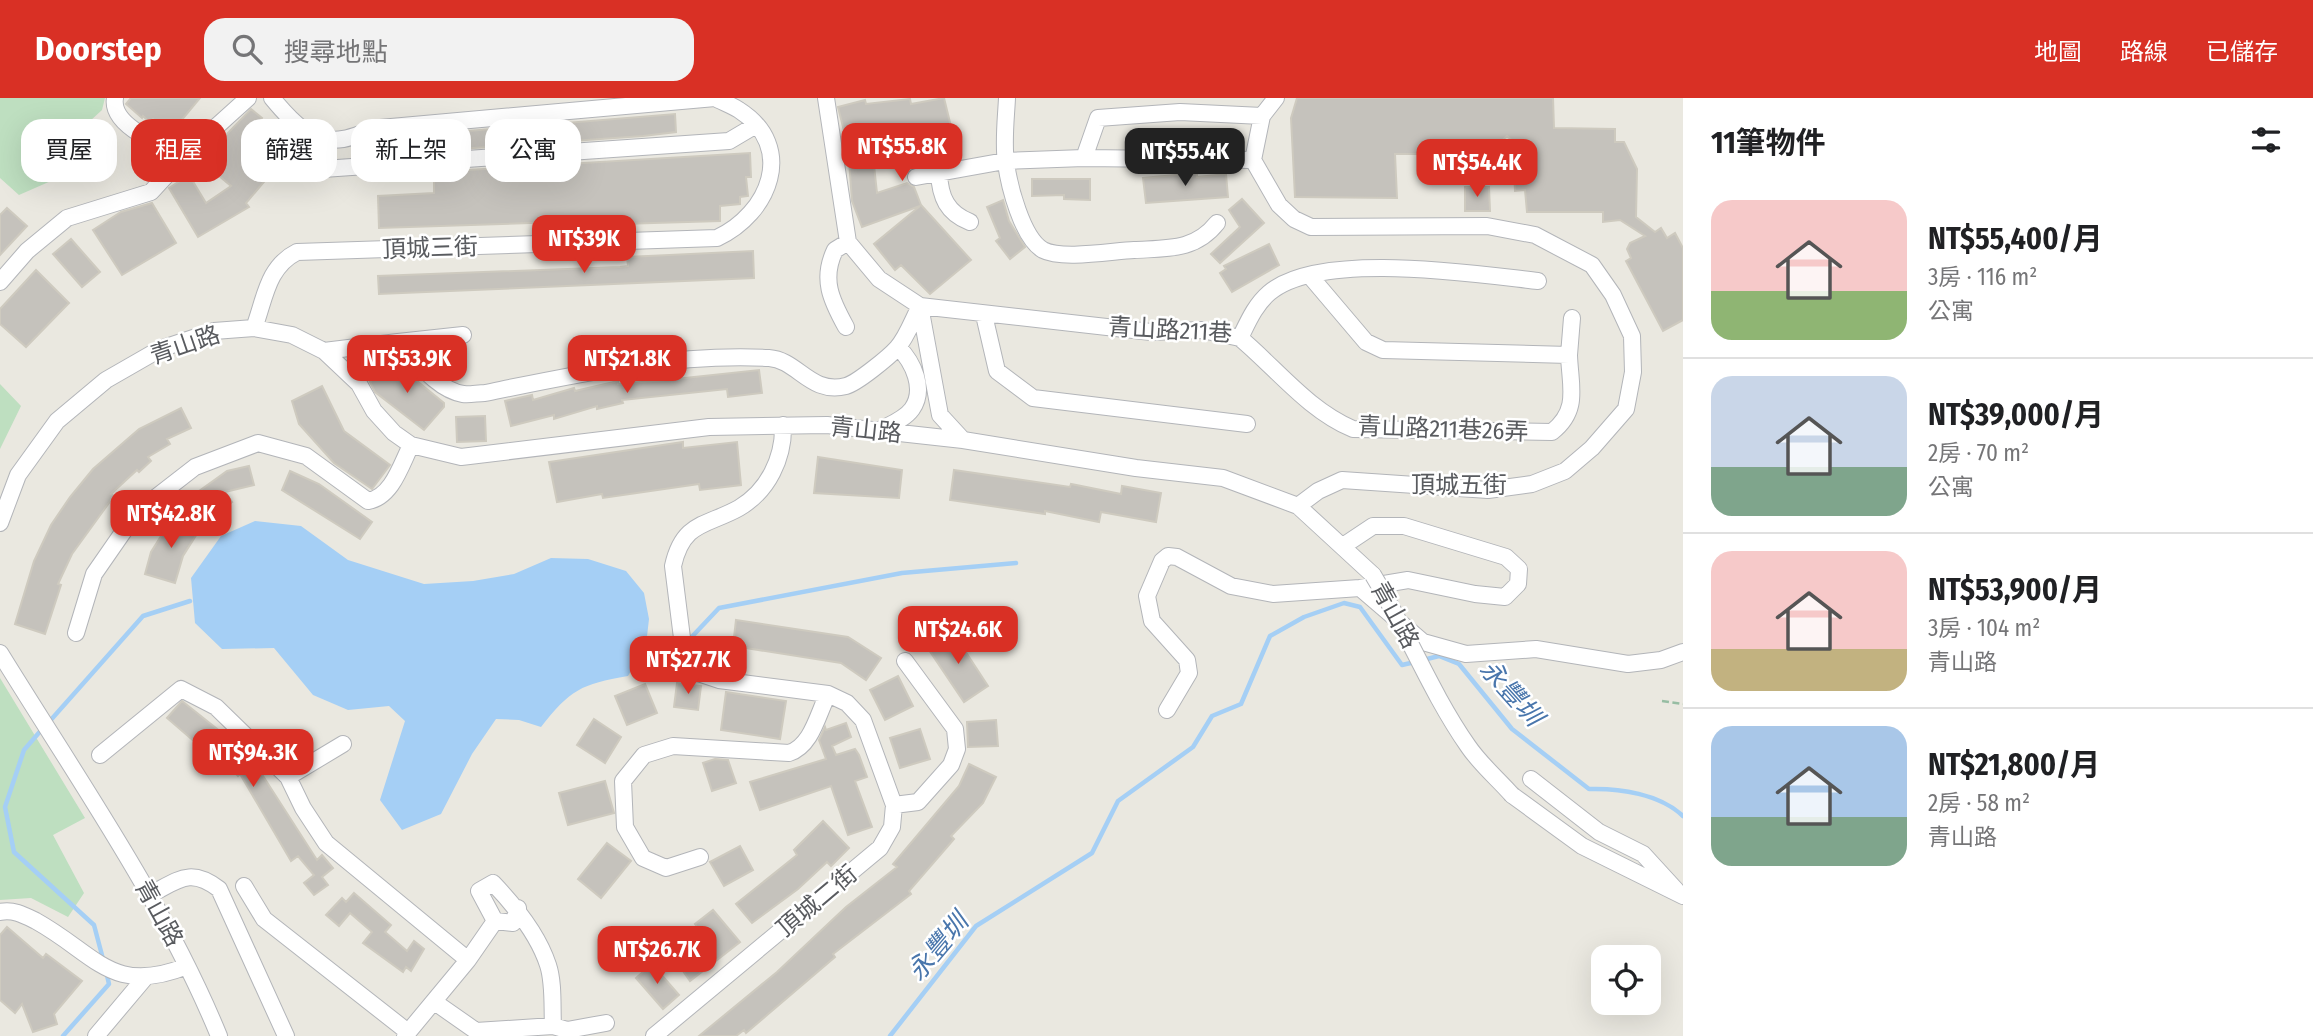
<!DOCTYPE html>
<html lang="zh-TW">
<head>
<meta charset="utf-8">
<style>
  :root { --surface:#fff; --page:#f2f2f2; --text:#202124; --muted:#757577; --line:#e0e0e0; --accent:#d93025 }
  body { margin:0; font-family:"Fira Sans Condensed","Noto Sans TC",sans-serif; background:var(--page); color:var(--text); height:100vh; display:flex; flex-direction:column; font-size:26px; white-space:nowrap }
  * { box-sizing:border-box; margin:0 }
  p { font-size:23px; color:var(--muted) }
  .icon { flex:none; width:38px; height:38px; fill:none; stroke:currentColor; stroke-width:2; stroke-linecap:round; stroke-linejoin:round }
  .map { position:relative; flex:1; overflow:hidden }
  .panel { display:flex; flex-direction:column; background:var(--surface); width:630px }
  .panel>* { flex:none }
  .hud { position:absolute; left:21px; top:21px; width:665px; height:63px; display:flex; gap:14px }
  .controls { position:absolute; left:1591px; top:847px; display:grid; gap:14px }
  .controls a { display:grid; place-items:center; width:70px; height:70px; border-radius:14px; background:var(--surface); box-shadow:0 7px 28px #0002; font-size:35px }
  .price { position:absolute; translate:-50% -60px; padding:0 16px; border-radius:14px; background:var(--accent); color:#fff; font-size:23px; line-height:46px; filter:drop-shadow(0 2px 4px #0008) }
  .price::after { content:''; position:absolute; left:50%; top:42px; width:21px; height:16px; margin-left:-10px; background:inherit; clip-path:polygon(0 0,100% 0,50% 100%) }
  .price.selected { background:#222; color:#fff }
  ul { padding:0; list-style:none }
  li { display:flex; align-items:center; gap:21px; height:175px; padding:0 28px }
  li+li { border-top:2px solid var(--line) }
  li span { display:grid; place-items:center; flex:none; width:196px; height:140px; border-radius:21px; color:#555 }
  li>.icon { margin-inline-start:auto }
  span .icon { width:84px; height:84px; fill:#fffc; stroke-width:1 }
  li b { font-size:30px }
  h2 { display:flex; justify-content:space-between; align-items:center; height:84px; padding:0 28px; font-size:30px }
  .chip { padding:0 24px; border-radius:21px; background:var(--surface); box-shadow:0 7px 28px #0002; font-size:24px; line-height:63px }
  .chip.selected { background:var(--accent); color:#fff }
  header { display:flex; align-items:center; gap:42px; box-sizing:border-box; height:98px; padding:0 35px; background:var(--accent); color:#fff }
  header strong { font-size:33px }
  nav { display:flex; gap:38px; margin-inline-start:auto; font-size:24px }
  .search { width:490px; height:63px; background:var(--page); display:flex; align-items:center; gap:18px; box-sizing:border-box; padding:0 24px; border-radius:21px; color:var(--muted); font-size:26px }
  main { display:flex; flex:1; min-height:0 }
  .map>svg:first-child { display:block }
  .green { fill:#bedfc0 }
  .water { fill:#a5cff5 }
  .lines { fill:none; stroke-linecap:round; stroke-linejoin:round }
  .stream { stroke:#a5cff5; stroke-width:4.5 }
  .building { fill:#c5c2bc; stroke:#cecabf; stroke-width:2 }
  .minor-casing { stroke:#b3b5b9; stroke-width:18 }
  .path { stroke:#97bda3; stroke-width:2.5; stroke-dasharray:7 3.5; stroke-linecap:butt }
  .minor { stroke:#fff; stroke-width:16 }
  .minor-bridge-casing { stroke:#b3b5b9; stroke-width:18; stroke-linecap:butt }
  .minor-bridge { stroke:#fff; stroke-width:16 }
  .labels { text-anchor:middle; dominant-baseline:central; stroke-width:5; stroke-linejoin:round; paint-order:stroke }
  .street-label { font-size:24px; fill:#595b5f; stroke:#fff }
  .water-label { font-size:26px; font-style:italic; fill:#4976ac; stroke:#fff }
</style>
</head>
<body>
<header>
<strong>Doorstep</strong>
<div class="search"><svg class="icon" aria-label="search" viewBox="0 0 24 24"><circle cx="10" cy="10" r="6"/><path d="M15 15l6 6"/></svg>搜尋地點</div>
<nav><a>地圖</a><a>路線</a><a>已儲存</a></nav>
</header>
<main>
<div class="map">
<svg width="1683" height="938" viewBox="0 0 1683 938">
  <rect width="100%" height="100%" fill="#eae8e0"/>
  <!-- green -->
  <path class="green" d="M 0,0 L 105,0 L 102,12 L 90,23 L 92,65 L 19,97 L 0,80 Z
    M 0,286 L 21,308 L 0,351 Z
    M 0,580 L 85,720 L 53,737 L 84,795 L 68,819 L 31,800 L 0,802 Z"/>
  <!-- water -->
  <path class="water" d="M 255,423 L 301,428 L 348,462 L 424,486 L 473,483 L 514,476 L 551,460 L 588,461 L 626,473 L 644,495 L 649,521 L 646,547 L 628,578 C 581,586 570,592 541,629 L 519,622 L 496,621 L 472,656 L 441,716 L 402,732 L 380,702 L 405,623 L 389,608 L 348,612 L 313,597 L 274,550 L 222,551 L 195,525 L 191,480 L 221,438 Z"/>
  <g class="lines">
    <!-- stream -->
    <path class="stream" d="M 686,545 L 719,510 L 902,475 L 1016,465
      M 646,547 L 668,565 L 678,554
      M 1423,562 L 1439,558 L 1459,566 L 1512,631 L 1589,691 C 1619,690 1660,696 1683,718
      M 49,624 L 143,518 L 190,503
      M 43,630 L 24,652 L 5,709 L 14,754 L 94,827 L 103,861
      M 63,938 L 109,886 L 106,873
      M 890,938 L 976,828 L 1092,755 L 1118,703 L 1193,649 L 1212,618 L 1241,606 L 1270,538 L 1304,519 L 1344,505 L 1360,509 L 1402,567 L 1415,564"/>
  </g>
  <!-- building -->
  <path class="building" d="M 131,0 L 200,0 L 170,36 L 153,21 L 149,24 L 143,18 L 142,20 L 126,6 Z
    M 944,0 L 957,53 L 930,58 L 929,54 L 873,58 L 877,95 L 907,85 L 914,89 L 921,107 L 971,162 L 930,196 L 901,167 L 895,172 L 874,146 L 920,108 L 862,129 L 852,103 L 848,49 L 838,9 L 865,2 L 866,6 L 910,1 L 911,6 Z
    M 1297,0 L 1553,0 L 1554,30 L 1615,31 L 1615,44 L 1624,44 L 1637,71 L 1636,119 L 1655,134 L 1661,130 L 1667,140 L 1675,135 L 1683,150 L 1683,222 L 1663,233 L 1626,163 L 1631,160 L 1627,151 L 1630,145 L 1645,138 L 1620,122 L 1603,124 L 1603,114 L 1527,114 L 1525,92 L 1515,93 L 1514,70 L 1522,69 L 1522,51 L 1507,38 L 1497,47 L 1485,47 L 1485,52 L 1468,51 L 1468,56 L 1395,56 L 1397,100 L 1295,99 L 1291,20 Z
    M 251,11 L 262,20 L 260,23 L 287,43 L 264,74 L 269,78 L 246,105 L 249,109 L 198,139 L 169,90 L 189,77 L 206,105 L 231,88 L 201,63 Z
    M 675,16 L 676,34 L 643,38 L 445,52 L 360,54 L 359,47 L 382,40 Z
    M 750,55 L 751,79 L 746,79 L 748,98 L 740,99 L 740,106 L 720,108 L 720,123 L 621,126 L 621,122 L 379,130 L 378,98 L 434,95 L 434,74 Z
    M 1197,75 L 1197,79 L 1226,76 L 1228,99 L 1146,105 L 1143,80 Z
    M 1032,81 L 1090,81 L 1090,102 L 1064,101 L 1064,97 L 1032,98 Z
    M 1465,89 L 1489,89 L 1490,113 L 1465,113 Z
    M 1242,101 L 1264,125 L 1220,165 L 1211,156 L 1240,129 L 1229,112 Z
    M 1003,102 L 1009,123 L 1025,149 L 1010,161 L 996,143 L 1000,140 L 987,109 Z
    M 152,105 L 176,145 L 122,177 L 93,132 L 121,114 Z
    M 7,110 L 27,128 L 0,157 L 0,117 Z
    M 71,141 L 100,174 L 82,189 L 53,156 Z
    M 1269,146 L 1279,167 L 1232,194 L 1220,175 L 1226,171 L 1224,168 Z
    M 753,153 L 754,180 L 379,196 L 378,178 L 620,169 L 628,168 L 627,159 Z
    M 36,172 L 69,205 L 26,249 L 0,226 L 0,211 Z
    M 390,261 L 444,305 L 444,309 L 424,332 L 375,294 L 370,284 Z
    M 759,272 L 762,295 L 728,299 L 727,291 L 622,302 L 623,305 L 597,311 L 597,308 L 554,321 L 554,317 L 511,328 L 505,303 L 532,297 L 533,302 L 574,290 L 575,293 L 618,283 L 618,286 L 666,282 Z
    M 322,288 L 344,333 L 390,367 L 372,391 L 334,365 L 299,326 L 292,303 Z
    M 181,310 L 191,330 L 167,341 L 170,346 L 148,359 L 151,363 L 139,374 L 137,372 L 111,396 L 114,398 L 72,456 L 58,486 L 61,487 L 45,536 L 15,526 L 34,463 L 51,427 L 70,399 L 93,371 L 139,331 Z
    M 485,318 L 486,343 L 457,344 L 456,319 Z
    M 683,344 L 683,350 L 737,344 L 741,387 L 700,392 L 699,386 L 603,400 L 602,396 L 557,404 L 549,364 Z
    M 818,359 L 902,372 L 899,400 L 814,395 Z
    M 249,368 L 254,387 L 225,394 L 232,404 L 204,424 L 188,401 L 227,373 Z
    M 954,372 L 1070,389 L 1071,386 L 1121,396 L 1122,388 L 1161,395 L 1156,424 L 1101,414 L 1099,424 L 1045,413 L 1045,416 L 950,402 Z
    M 290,373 L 319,386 L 372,424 L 360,441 L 282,392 Z
    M 175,416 L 200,431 L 183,458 L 175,485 L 145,476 L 151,454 Z
    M 736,522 L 848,539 L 881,560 L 866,582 L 841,565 L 733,548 Z
    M 952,533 L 988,588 L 964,604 L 927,549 Z
    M 898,578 L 913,608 L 885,622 L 870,592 Z
    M 677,585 L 701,588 L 698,612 L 674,609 Z
    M 645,586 L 657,615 L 627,627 L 615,598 Z
    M 726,594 L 786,603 L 780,641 L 721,632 Z
    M 182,603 L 241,650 L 256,667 L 317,762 L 322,757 L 333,770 L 322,779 L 328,787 L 314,797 L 304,785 L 314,777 L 298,758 L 291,763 L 240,676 L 238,678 L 222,660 L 218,664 L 167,620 Z
    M 594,621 L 621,639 L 605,665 L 577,647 Z
    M 996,622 L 998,648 L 968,649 L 967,624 Z
    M 846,625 L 851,639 L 832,648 L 836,657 L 855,651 L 859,657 L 867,679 L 855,683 L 872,729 L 848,737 L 831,688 L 760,712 L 750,684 L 826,661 L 819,642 L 825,629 L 826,632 Z
    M 920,631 L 930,661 L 900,670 L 890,640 Z
    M 715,661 L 728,662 L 736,685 L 712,693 L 703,665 Z
    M 969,666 L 996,679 L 983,705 L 951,738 L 954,741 L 909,793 L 911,796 L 833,856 L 835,859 L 746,935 L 744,932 L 736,938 L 699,938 L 777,874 L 846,809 L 897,769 L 893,766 L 959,688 Z
    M 605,683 L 614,715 L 568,727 L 559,695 Z
    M 823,723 L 849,750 L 831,768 L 827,764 L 798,791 L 752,825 L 736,806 L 797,757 L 794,752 Z
    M 607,745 L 631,763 L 601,800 L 578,781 Z
    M 740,748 L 753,772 L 724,788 L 710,764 Z
    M 354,795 L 391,827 L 385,834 L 407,853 L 414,843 L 424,851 L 411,873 L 406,869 L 403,874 L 363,845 L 372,834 L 350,815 L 339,828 L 326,817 L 342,800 L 346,804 Z
    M 713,812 L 740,844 L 690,883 L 667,850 L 697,829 L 695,826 Z
    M 7,829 L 43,860 L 46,856 L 82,883 L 54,916 L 57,926 L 33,934 L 22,906 L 15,915 L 0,902 L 0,837 Z
    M 652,866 L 679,897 L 663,911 L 636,880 Z"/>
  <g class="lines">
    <defs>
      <path id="minor" d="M 115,0 C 110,28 163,49 186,56
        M 1007,0 C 1006,21 1003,44 1006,65 C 1009,87 1022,140 1043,152 C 1062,162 1112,153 1134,152 C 1167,150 1195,153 1217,125
        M 1276,0 L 1262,18 L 1253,62 L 1279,107 L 1294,121 L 1311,129 L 1487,128 L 1535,137 L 1592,167 L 1613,197 L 1632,238 L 1633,274 L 1626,311 L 1592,350 L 1565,373 L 1532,386 L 1488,392 L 1342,382 L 1318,393 L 1298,408
        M 1084,60 L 1098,20 L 1180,14 L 1262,18
        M 323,71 L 729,43 L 756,27
        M 939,75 C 940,99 947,115 970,124
        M 916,79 L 1005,63 L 1084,60 L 1253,62
        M 1310,178 L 1366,244 L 1383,252 L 1569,257 L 1572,220
        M 0,184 L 27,153 L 67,120 L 151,94 L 186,56 L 248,0
        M 984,217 L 997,273 L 1033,300 L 1247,326
        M 846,229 C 831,202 821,181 835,152 L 848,144
        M 254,230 C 265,201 267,169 297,154 L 717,140 C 769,116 797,49 739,12 C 732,7 722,4 715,0 L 380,30 C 367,32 356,39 343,41 C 311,46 291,23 272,0
        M 1240,240 C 1277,271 1308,312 1353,331 L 1552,334 C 1580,312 1570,288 1569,257
        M 398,244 L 463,237
        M 324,253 L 398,244 C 415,261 437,292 463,296 C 469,297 478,295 485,295 C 578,276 673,255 769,260 C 798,262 810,297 846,288 C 857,285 889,259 897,250 C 907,239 913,221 920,208 L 879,181 L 848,144 L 826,0
        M 878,333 C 889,327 904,322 912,311 C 926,291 913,264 898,249
        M 963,342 L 940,317 L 920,208 L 1151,234 L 1202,232 L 1240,240 C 1248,224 1255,207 1269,195 C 1319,152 1475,176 1538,183
        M 0,425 L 18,377 L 57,323 L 106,282 L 160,251 L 214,233 L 254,230 L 292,237 L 324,253 L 359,286 L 374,313 L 394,335 L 411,347 L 461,359 L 709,329 L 827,327 L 963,342 L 1136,370 L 1223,380 L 1298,408 L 1373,477
        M 1360,490 L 1423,544 L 1466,556 L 1536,551 L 1628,566 L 1661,562 L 1683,554
        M 76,535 L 94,476 L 137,414 L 195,369 L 258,345 L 306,358 L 368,403 C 392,399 401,367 411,347
        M 0,555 C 77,680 163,802 219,938
        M 1167,612 L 1189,575 L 1187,562 L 1152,523 L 1147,498 L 1162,463 L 1168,458 L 1177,459 L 1231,488 L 1273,496 L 1360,490 L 1408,482 L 1475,496 L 1505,499 L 1518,486 L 1519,471 L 1506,459 L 1404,428 L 1373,428 L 1343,448
        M 100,657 L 181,591 L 216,609 L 288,679 L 303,710 L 326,745 L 468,862 L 405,938
        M 288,679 L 343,646
        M 1531,681 L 1599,734 L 1643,756 L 1676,792
        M 1512,697 L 1582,748 L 1683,798
        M 894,707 L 918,704 L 951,667 L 957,651 L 955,631 L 905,563
        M 700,759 L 666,770 L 643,760 L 625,729 L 623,683 L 644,657 L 673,648 L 789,655 C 812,648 818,615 828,596
        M 244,788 L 264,821 L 408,934
        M 149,797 C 179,782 190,769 219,791 L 286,938
        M 518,810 L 513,825 L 495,823 L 479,793 L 493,785 C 515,808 538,836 548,867 C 554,885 552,909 553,928
        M 0,814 C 13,811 24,817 36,823 C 97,857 112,898 187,868
        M 468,862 L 495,823
        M 436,905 L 476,933 L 553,928 L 567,932 L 606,925
        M 96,938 L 144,881
        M 654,938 L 880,750 L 892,729 L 894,707 L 863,622 L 847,605 L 828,596 L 719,582 L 698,575 L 684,556 L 673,468 C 683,423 707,428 739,410 C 768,393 784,360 783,327"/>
    </defs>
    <!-- minor casing -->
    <use href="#minor" class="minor-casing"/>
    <!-- path -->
    <path class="path" d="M 1662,603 L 1683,606"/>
    <!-- minor -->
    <use href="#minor" class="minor"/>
    <defs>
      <path id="minor-bridge" d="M 1373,477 C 1407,533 1431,595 1468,648 C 1480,666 1498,681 1512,697"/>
    </defs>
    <!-- minor-bridge casing -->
    <use href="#minor-bridge" class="minor-bridge-casing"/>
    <!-- minor-bridge -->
    <use href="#minor-bridge" class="minor-bridge"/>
  </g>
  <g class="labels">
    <!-- street labels -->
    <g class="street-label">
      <text transform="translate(430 150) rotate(-2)">頂城三街</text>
      <text transform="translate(1170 232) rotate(3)">青山路211巷</text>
      <text transform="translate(185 247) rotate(-19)">青山路</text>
      <text transform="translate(1443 331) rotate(2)">青山路211巷26弄</text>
      <text transform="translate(866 332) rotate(6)">青山路</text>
      <text x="1459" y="387">頂城五街</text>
      <text transform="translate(1395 517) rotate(61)">青山路</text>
      <text transform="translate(817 803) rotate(-40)">頂城二街</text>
      <text transform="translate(159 815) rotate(61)">青山路</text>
    </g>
    <!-- water labels -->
    <g class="water-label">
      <text transform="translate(1511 595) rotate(48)">永豐圳</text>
      <text transform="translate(938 849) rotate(-50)">永豐圳</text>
    </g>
  </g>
</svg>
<div class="controls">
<a><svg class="icon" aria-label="locate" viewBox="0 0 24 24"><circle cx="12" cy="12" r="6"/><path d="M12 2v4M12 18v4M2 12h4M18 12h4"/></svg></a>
</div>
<b class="price" style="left:902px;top:85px">NT$55.8K</b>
<b class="price selected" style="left:1185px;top:90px">NT$55.4K</b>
<b class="price" style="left:1477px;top:101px">NT$54.4K</b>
<b class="price" style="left:584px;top:177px">NT$39K</b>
<b class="price" style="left:407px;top:297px">NT$53.9K</b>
<b class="price" style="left:627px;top:297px">NT$21.8K</b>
<b class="price" style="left:171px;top:452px">NT$42.8K</b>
<b class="price" style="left:958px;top:568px">NT$24.6K</b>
<b class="price" style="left:688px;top:598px">NT$27.7K</b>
<b class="price" style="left:253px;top:691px">NT$94.3K</b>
<b class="price" style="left:657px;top:888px">NT$26.7K</b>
<div class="hud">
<a class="chip">買屋</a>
<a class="chip selected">租屋</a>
<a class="chip">篩選</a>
<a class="chip">新上架</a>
<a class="chip">公寓</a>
</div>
</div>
<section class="panel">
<h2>11筆物件<svg class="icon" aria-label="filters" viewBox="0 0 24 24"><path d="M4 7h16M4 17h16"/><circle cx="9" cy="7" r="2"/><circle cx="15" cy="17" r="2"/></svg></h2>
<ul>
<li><span style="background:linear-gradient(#f6c9c9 65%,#8fb573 0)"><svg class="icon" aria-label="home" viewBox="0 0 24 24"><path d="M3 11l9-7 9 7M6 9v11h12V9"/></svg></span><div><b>NT$55,400/月</b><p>3房 · 116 m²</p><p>公寓</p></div></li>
<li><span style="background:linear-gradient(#c9d6e8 65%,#7fa58c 0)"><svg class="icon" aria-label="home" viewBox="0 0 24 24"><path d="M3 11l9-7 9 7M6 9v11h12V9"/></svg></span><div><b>NT$39,000/月</b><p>2房 · 70 m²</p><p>公寓</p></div></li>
<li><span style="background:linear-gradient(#f6c9c9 70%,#c2b280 0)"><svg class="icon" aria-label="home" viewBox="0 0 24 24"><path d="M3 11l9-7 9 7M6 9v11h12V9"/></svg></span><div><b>NT$53,900/月</b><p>3房 · 104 m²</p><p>青山路</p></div></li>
<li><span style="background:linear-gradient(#a9c7e8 65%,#7fa58c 0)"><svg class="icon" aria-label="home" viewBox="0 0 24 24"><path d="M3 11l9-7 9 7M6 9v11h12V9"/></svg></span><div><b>NT$21,800/月</b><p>2房 · 58 m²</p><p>青山路</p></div></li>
</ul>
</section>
</main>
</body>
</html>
